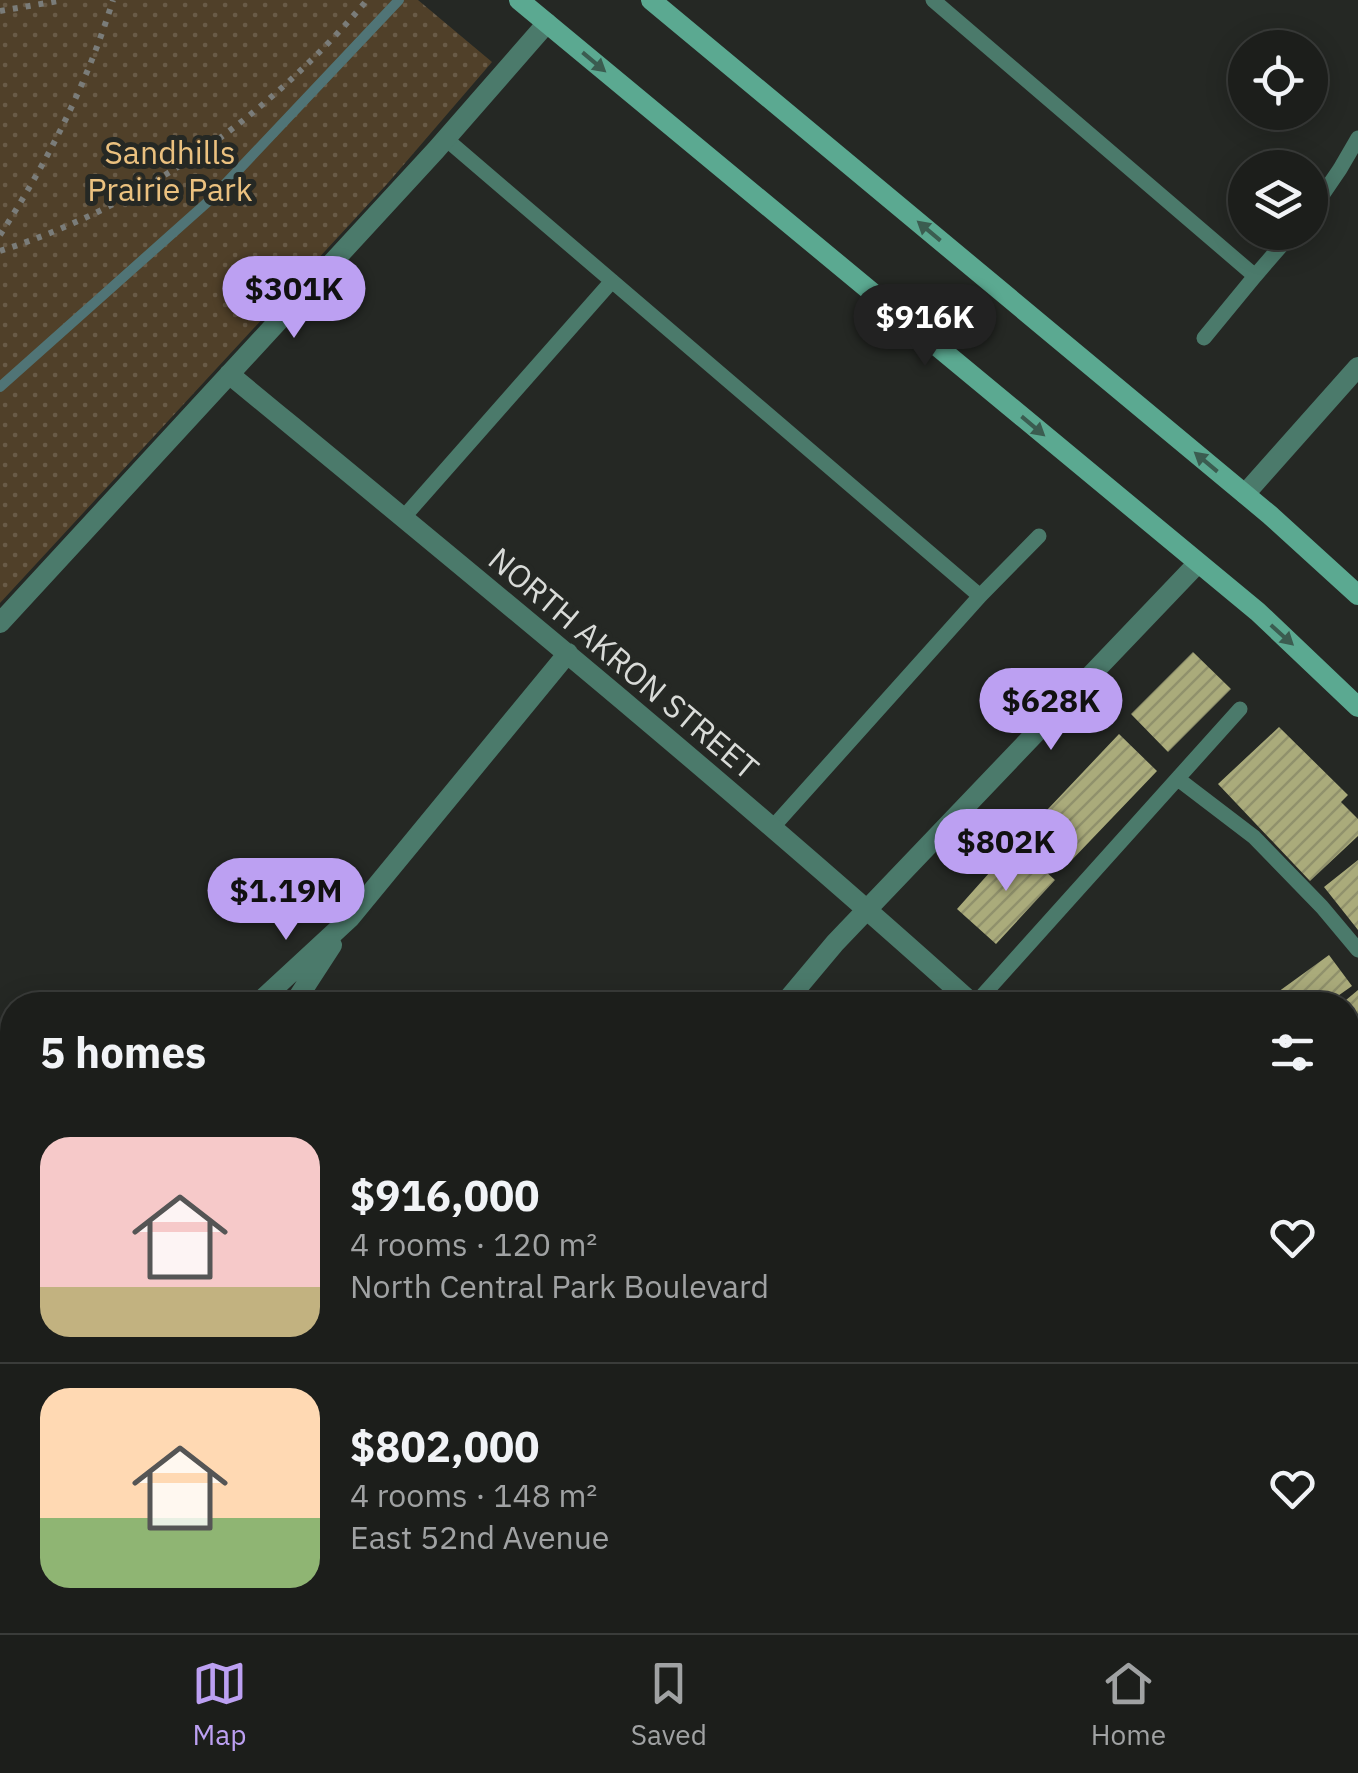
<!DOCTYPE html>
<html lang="en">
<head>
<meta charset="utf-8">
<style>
  :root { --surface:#1c1e1b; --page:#292b28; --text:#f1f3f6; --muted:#a0a2a3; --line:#3a3c3a; --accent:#bca0f2 }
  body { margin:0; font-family:"IBM Plex Sans",sans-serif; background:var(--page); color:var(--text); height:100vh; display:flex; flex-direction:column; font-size:38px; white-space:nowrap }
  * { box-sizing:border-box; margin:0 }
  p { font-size:32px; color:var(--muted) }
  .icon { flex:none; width:55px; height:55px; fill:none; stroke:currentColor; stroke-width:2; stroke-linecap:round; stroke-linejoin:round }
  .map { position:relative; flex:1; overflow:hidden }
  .panel { position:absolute; left:0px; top:992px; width:1360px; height:642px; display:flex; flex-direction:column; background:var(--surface); border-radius:40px 40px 0 0; box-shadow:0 5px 25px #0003,0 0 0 2px var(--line) }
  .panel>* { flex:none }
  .fabs { position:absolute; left:1228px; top:30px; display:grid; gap:20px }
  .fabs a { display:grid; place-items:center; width:100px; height:100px; border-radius:50%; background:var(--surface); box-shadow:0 5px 25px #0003,0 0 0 2px var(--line); font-size:50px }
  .price { position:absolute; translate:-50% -85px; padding:0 22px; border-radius:35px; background:var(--accent); color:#111; font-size:32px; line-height:65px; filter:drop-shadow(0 2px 5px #0008) }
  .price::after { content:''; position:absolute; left:50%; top:60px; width:30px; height:22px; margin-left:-15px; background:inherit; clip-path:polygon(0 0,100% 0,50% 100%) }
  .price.selected { background:#222; color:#fff }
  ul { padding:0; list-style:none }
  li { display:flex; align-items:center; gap:30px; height:250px; padding:0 40px }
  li+li { border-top:2px solid var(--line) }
  li span { display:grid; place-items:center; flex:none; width:280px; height:200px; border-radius:30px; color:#555 }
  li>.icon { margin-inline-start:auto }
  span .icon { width:120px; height:120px; fill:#fffc; stroke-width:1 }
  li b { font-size:42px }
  h2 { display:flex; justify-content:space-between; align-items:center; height:120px; padding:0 40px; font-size:42px }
  .tab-bar { display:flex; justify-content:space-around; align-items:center; height:140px; border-top:2px solid var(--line); background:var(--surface); font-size:28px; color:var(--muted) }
  .tab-bar a { display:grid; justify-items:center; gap:5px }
  .tab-bar .selected { color:var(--accent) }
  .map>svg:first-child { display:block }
  .grass { fill:url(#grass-dots) }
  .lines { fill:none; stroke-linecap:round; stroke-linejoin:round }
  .stream { stroke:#507476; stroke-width:10 }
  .building { fill:url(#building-hatch) }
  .path { stroke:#7a7c79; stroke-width:6; stroke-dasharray:5 8; stroke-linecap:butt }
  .lane { stroke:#4b7a6b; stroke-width:15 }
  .street { stroke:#4b7a6b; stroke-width:20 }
  .secondary { stroke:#5ba991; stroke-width:20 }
  .oneway { fill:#3b5c50 }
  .labels { text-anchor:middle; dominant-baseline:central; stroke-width:10; stroke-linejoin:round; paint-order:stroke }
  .park-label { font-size:32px; fill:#ebc17f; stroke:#252824 }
  .street-label { font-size:32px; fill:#d9dbd8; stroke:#252824 }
</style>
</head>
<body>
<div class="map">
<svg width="1358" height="1633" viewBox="0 0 1358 1633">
  <defs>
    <pattern id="grass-dots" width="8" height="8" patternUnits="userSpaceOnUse" patternTransform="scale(2.5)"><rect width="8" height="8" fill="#504029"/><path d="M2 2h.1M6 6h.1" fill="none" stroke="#695b47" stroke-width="1.8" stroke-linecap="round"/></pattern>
    <pattern id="building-hatch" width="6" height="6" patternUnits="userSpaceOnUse" patternTransform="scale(2.5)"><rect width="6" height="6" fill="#aaab7b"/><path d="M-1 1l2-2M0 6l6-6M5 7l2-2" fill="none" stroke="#90916c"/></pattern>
  </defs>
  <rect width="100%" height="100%" fill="#252824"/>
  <!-- grass -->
  <path class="grass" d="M 0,0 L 418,0 L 492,62 L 387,184 L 0,603 Z
    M 1358,1594 L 1358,1633 L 1286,1633 L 1305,1623 L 1348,1622 L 1348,1600 Z"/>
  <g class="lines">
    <!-- stream -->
    <path class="stream" d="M 0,387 L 211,199 L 399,0"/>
  </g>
  <!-- building -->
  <path class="building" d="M 1193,652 L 1231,689 L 1168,752 L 1131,714 Z
    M 1279,727 L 1348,795 L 1341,802 L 1358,819 L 1358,836 L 1310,881 L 1218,784 Z
    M 1119,734 L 1157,771 L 1068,864 L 1030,828 Z
    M 1015,844 L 1055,880 L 996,944 L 957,909 Z
    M 1358,860 L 1358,930 L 1324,887 Z
    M 1329,955 L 1352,986 L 1325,1005 L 1260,1005 Z
    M 1358,990 L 1358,1038 L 1348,1047 L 1348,1005 L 1340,1005 Z
    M 1358,1069 L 1358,1115 L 1348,1124 L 1348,1077 Z
    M 1358,1217 L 1358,1272 L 1348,1252 L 1348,1222 Z
    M 1348,1272 L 1358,1291 L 1358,1332 L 1348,1338 Z
    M 896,1622 L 902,1622 L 906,1633 L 870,1633 Z
    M 950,1622 L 992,1622 L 997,1633 L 955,1633 Z
    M 1009,1622 L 1084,1622 L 1089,1632 L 1014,1633 Z"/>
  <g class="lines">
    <!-- path -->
    <path class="path" d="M 0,11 L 64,0
      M 0,235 C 48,161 87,84 113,0
      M 0,251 C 144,205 270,115 367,0
      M 1353,1633 L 1358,1630"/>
    <!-- lane -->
    <path class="lane" d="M 933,0 L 1255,276 L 1204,338
      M 446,139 L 980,596
      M 1310,213 L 1340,169 L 1358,138
      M 1255,276 L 1293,232
      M 403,518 L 612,281
      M 1178,779 L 1254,837 L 1322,907 L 1358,950
      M 772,828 L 980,596 L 1039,536
      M 974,1005 L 1240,709
      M 1348,1370 L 1358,1364
      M 805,1633 L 836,1622"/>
    <!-- street -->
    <path class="street" d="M 229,374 C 480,581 732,787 974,1005
      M 1245,494 L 1358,367
      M 0,623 L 436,150 L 547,23
      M 256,1005 L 350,918 L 568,653
      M 293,1005 L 332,945
      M 783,1005 L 835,943 L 1198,563
      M 0,1422 L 12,1362
      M 0,1470 L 12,1470
      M 1348,1490 L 1358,1510
      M 683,1622 L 687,1633"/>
    <!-- secondary -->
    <path class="secondary" d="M 519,0 L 1258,612 L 1358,707
      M 651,0 L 1270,515 L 1358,595
      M 1348,1572 L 1358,1566
      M 1233,1633 L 1253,1622"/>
  </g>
  <!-- one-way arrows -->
  <defs><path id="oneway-solid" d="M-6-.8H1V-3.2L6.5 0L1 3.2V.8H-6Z" transform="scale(2.5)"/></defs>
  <g class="oneway">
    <use href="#oneway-solid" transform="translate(594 62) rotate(40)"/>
    <use href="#oneway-solid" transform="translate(929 231) rotate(-140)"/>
    <use href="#oneway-solid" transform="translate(1033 426) rotate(40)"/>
    <use href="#oneway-solid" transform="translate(1206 462) rotate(-140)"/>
    <use href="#oneway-solid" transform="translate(1282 635) rotate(42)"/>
  </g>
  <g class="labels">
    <!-- park labels -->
    <g class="park-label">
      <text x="170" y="152">Sandhills<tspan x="170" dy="37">Prairie Park</tspan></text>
    </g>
    <!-- street labels -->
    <g class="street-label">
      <text transform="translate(624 663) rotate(40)">NORTH AKRON STREET</text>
    </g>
  </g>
</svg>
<div class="fabs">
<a><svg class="icon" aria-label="locate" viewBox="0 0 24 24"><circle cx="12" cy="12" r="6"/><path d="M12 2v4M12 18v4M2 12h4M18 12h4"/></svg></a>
<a><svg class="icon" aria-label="layers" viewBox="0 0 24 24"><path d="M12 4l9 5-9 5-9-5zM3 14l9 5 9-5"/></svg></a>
</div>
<b class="price" style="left:294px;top:341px">$301K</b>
<b class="price selected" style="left:925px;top:369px">$916K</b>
<b class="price" style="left:1051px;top:753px">$628K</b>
<b class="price" style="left:1006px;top:894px">$802K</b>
<b class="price" style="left:286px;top:943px">$1.19M</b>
<section class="panel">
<h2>5 homes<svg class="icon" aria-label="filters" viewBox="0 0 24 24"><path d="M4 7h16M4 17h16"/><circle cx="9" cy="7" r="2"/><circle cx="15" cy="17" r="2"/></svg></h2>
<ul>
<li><span style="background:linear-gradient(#f6c9c9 75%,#c2b280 0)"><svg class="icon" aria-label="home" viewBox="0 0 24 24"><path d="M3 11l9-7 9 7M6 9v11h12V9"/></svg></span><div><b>$916,000</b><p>4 rooms · 120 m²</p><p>North Central Park Boulevard</p></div><svg class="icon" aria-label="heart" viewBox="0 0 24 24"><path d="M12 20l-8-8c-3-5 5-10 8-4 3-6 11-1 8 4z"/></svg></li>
<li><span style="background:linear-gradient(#ffd9b3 65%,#8fb573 0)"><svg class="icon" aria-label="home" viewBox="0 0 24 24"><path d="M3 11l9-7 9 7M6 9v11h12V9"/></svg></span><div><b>$802,000</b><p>4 rooms · 148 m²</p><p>East 52nd Avenue</p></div><svg class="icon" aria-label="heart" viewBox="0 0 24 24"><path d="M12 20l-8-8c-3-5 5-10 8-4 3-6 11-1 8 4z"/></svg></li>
</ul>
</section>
</div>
<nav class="tab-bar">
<a class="selected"><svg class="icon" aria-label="map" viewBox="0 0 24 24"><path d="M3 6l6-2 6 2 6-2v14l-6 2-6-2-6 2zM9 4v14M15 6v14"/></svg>Map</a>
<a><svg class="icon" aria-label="saved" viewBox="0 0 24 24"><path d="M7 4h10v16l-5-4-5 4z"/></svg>Saved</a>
<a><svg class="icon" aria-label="home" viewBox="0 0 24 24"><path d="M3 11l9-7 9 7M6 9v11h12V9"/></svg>Home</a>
</nav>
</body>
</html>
